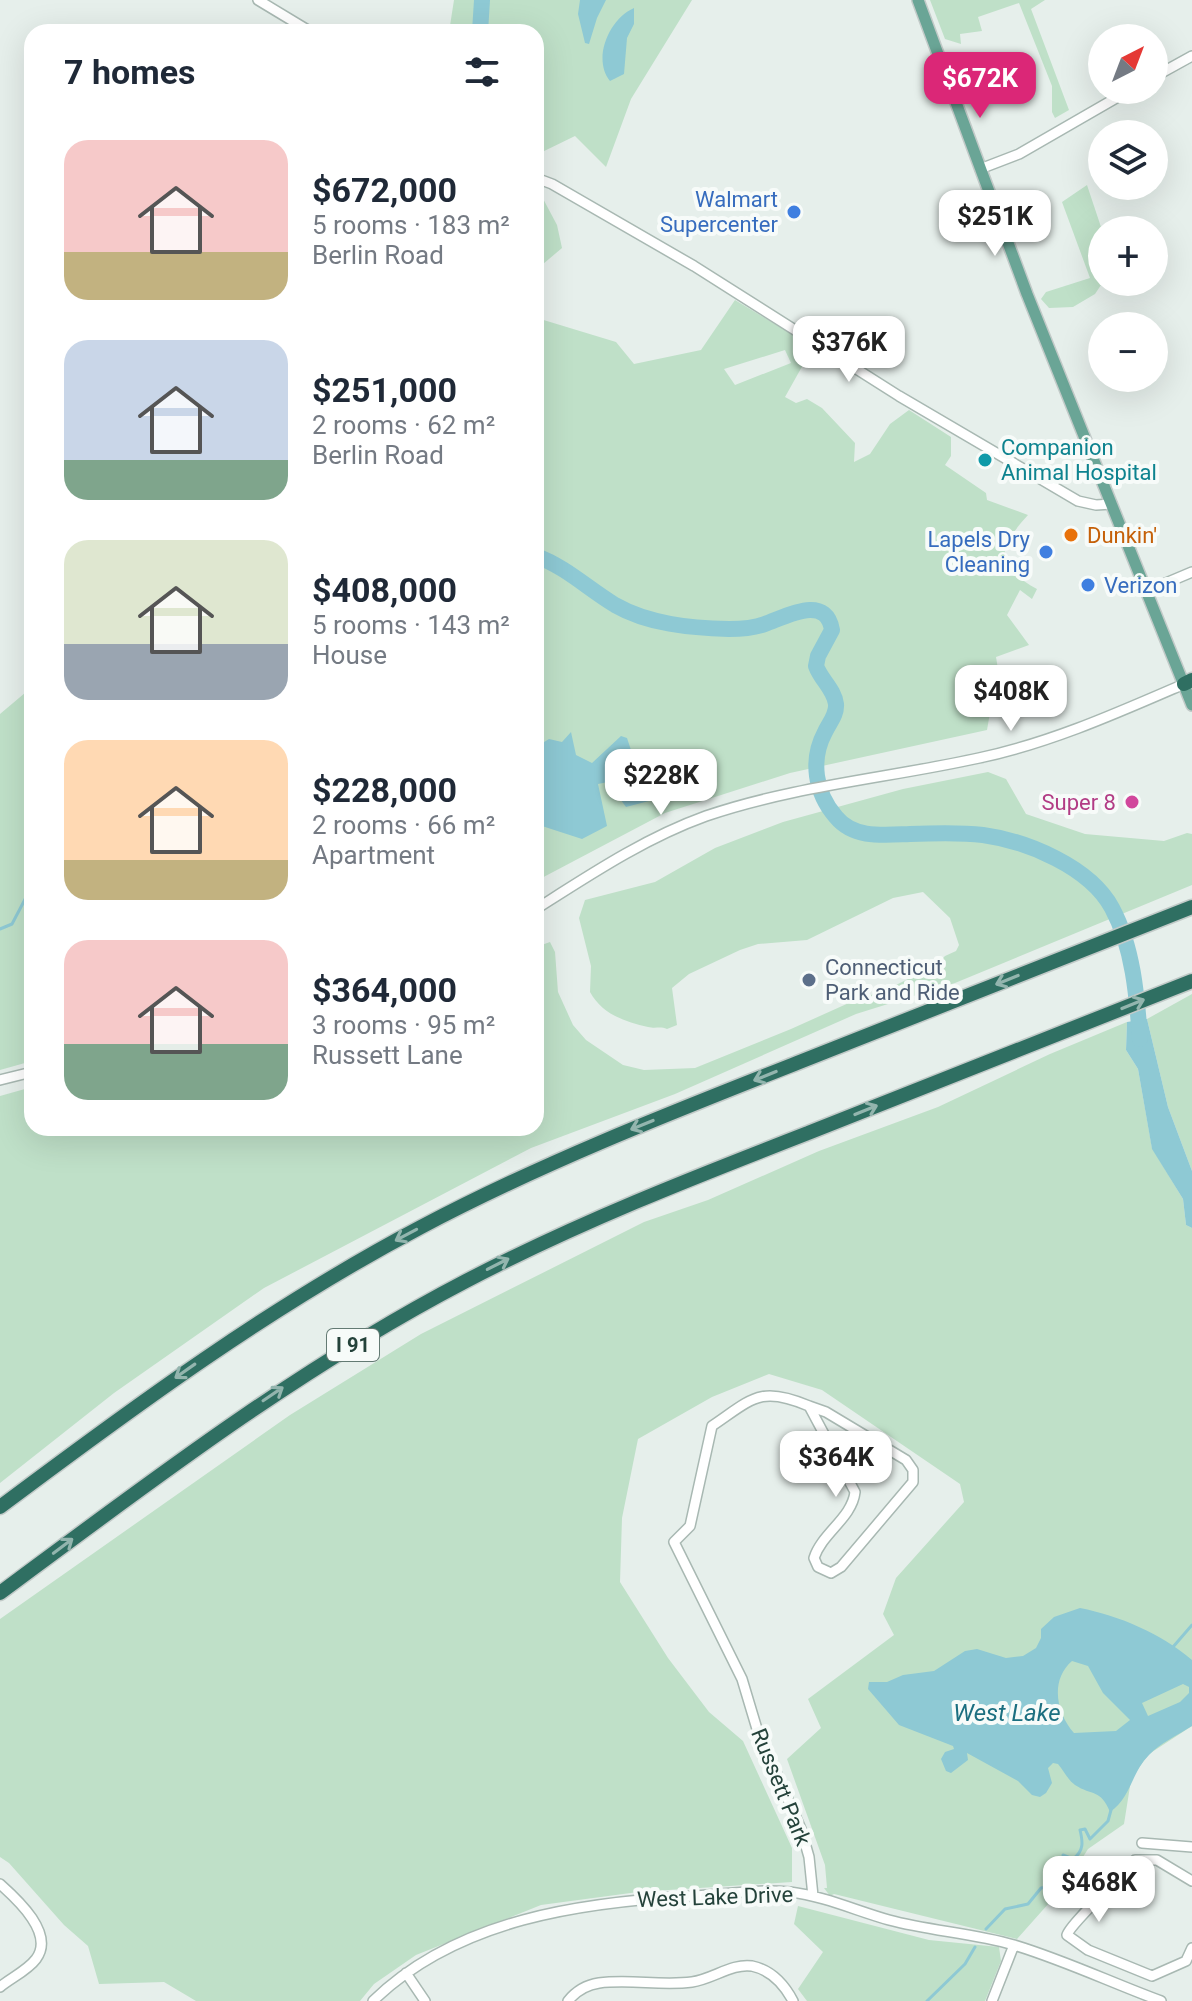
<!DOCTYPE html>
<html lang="en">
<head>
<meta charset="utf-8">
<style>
  :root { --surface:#fff; --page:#f6f6f7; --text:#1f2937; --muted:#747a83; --accent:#db2777 }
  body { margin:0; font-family:Roboto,sans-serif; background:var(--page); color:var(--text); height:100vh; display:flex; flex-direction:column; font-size:30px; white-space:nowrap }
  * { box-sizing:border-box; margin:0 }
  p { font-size:26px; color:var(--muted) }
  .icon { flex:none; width:44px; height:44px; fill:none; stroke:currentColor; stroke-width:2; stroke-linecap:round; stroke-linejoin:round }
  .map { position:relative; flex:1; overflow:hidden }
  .sheet { position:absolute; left:24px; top:24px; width:520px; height:1112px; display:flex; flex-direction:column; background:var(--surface); border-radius:24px; box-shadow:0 8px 32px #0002 }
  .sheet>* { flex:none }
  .needle { width:52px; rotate:42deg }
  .controls { position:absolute; left:1088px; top:24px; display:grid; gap:16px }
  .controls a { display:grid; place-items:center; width:80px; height:80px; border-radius:50%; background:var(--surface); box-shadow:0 8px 32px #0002; font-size:40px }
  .price { position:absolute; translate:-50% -68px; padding:0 18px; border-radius:16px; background:#fff; color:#222; font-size:26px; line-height:52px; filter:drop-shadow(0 2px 4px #0008) }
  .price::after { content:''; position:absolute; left:50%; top:48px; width:24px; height:18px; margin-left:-12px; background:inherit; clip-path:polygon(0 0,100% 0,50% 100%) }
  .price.active { background:var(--accent); color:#fff }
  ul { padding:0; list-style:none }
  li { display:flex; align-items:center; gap:24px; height:200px; padding:0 40px }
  li span { display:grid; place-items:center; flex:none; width:224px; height:160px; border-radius:24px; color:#555 }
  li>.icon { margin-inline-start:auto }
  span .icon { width:96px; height:96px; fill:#fffc; stroke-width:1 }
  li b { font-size:34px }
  h2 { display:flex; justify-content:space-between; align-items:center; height:96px; padding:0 40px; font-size:34px }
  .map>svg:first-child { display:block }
  .green { fill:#bfe0c8; fill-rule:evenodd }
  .water { fill:#8ec9d4; fill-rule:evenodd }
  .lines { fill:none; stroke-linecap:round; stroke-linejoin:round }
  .stream { stroke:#8ec9d4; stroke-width:3 }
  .river { stroke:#8ec9d4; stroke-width:16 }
  .minor-casing { stroke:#a8b8b2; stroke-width:12 }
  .major-casing { stroke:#c2cac8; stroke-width:14 }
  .highway-casing { stroke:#c2cac8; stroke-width:17 }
  .minor { stroke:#fff; stroke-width:9 }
  .major { stroke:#6aa596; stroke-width:11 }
  .highway { stroke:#2f6f62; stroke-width:14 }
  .oneway { stroke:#93b5ae }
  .shop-dot { fill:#3f7fe0; stroke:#f7fbf9; stroke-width:3 }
  .culture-dot { fill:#0f9aa8; stroke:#f7fbf9; stroke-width:3 }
  .food-dot { fill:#e8710a; stroke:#f7fbf9; stroke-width:3 }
  .hotel-dot { fill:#d1479c; stroke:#f7fbf9; stroke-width:3 }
  .service-dot { fill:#5c6f8a; stroke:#f7fbf9; stroke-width:3 }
  .labels { text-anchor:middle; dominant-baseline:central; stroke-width:8; stroke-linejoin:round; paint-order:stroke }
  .shield { fill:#f7fbf9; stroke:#637a73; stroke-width:2 }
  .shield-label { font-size:20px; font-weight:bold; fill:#24423a }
  .shop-label { font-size:22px; fill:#366cbe; stroke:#f7fbf9; text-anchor:end }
  .culture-label { font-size:22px; fill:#0d838f; stroke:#f7fbf9; text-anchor:start }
  .food-label { font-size:22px; fill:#c56008; stroke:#f7fbf9; text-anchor:start }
  .hotel-label { font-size:22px; fill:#b23c85; stroke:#f7fbf9; text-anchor:end }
  .service-label { font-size:22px; fill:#4e5e75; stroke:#f7fbf9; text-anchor:start }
  .street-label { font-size:22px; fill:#24423a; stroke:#f7fbf9 }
  .water-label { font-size:24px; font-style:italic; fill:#1c6f80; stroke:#f7fbf9 }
</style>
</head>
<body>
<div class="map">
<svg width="1192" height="2001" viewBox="0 0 1192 2001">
  <rect width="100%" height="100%" fill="#e6efeb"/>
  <!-- green -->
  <path class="green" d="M 454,0 L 692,0 L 631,99 L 606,167 L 575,136 L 536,155 L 536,32 L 449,32 Z
    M 930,0 L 1045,0 L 1031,9 L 1069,110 L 1055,118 L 1052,112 L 1052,86 L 1019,3 L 978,17 L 982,31 L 960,34 L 961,44 L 945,39 Z
    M 1087,185 L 1102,230 L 1103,282 L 1095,294 L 1073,307 L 1049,308 L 1041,299 L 1046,292 L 1090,278 L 1062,202 Z
    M 536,192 L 540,193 L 557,225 L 562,248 L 536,270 Z
    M 536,299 L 537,318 L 616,342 L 634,364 L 701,350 L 735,300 L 813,347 L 785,397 L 796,403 L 807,399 L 822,408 L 855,443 L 854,462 L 870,454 L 890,424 L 909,410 L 951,437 L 951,456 L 945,465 L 986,493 L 987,500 L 1028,515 C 998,548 993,565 1037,589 L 1032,599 L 1020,590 L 1007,615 L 1029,645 L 996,657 L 998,669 L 981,680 L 991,707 L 987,730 L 790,773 L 665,813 L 536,881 ZM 785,350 L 791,363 L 735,385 L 724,369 Z
    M 32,687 L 32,1061 L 0,1070 L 0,714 Z
    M 988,772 L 1006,779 L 1026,814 L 1085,834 L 1164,841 L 1187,833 L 1192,834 L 1192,885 L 955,983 L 856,1014 L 675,1094 L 531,1148 L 264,1288 L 114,1393 L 0,1483 L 0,1096 L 32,1087 L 32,1128 L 536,1128 L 536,947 L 550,942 L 555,952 L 558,992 L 573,1025 L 586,1040 L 623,1065 L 644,1070 L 695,1068 L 791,1029 L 851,1002 L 888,989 L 936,965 L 945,956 L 956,951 L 959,945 L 950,918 L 923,892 L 893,898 L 807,940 L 758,944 L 740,950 L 689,974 L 672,988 L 677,1025 L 667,1029 C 660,1026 656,1029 648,1027 C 625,1022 602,1014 590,992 L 591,966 L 579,918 L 585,900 L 655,882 L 715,848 L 783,822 L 903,789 Z
    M 1192,994 L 1192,1171 L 1168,1107 L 1147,1019 Z
    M 1127,1022 L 1126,1050 L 1138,1069 L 1152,1148 L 1183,1199 L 1186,1225 L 1192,1228 L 1192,1726 L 1149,1754 L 1140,1766 L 1131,1780 L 1124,1824 L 1088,1849 L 1066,1884 L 1017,1939 L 834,1894 L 830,1896 L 824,1888 L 827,1888 L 825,1865 L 787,1759 L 821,1728 L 808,1699 L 894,1635 L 883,1614 L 896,1578 L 964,1502 L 960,1484 L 822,1390 L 769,1374 L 712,1397 L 638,1439 L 622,1518 L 620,1582 L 668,1658 L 709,1712 L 743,1741 L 792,1848 L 792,1882 L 638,1892 L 541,1905 L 416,1955 L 374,1984 L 360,2001 L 196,2001 L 164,1982 L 99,1984 L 88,1946 L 64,1925 L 9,1863 L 0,1857 L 0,1619 L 290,1415 L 421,1334 L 644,1222 L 708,1200 L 819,1151 L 938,1107 L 1050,1054 Z
    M 798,1906 L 929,1940 L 999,1947 L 1001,1961 L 985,2001 L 807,2001 L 798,1989 L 823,1952 L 794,1924 Z"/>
  <!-- water -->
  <path class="water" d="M 580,0 L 606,0 L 597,18 L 589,44 L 585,43 L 578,14 Z
    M 634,8 L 634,24 L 627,38 L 624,74 L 610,81 C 592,59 609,19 634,8 Z
    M 571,732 L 576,755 L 592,763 L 621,736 L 627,738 L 635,762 L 658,776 L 652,786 L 657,790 L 649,801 L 626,807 L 608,782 L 598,784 L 607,826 L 582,839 L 542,826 L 536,818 L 536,747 L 549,739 L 562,742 Z
    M 1147,1019 L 1168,1107 L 1192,1171 L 1192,1228 L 1186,1225 L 1183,1199 L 1152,1149 L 1138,1069 L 1126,1050 L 1127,1022 Z
    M 1080,1608 C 1120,1616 1160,1633 1192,1660 L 1192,1726 C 1178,1735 1160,1743 1149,1755 C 1131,1773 1131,1798 1110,1812 C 1101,1789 1092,1796 1075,1785 C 1067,1779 1064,1771 1058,1764 L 1053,1763 L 1048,1768 L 1052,1783 L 1046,1793 L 1040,1797 L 1032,1795 L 1018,1781 L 967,1753 L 968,1760 L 951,1773 L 946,1771 L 941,1759 L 945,1752 L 954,1749 L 953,1746 L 899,1725 L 868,1689 L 869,1682 L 887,1682 L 903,1675 L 934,1671 L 965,1651 L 977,1649 L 1006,1658 L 1023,1656 L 1036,1648 L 1041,1638 L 1041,1629 L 1054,1617 ZM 1072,1661 L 1088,1666 L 1103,1693 L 1130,1720 L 1116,1731 L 1074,1733 C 1056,1713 1050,1680 1072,1661 ZM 1183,1684 L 1189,1687 L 1189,1693 L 1180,1702 L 1148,1716 L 1142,1703 Z"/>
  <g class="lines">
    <!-- stream -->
    <path class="stream" d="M 0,929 L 12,924 L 32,886
      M 1173,1647 L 1192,1625
      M 986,1929 L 1005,1909 L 1028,1904 L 1041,1888 C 1067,1885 1065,1877 1063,1855 L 1073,1859 C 1084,1851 1083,1842 1080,1830 L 1085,1829 L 1090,1839 L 1108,1821 L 1111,1810
      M 927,2001 L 965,1964 L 975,1947"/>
    <!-- river -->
    <path class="river" d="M 480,32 L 482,0
      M 536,556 C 566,567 587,588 615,605 C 648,624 690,628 729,629 C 741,629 754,628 765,624 C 785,617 826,593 832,630 L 818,656 L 816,666 C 821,680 834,689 836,704 C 837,715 829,723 825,732 C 810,760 815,793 836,817 C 854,839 884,835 910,834 C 934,833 959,832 983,835 C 1027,841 1090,867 1112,908 C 1133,947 1137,996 1140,1039"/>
    <defs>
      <path id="minor" d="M 258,0 L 311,32
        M 1154,77 L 1192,56
        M 980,169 L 1019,154 L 1130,90
        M 536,178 L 552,184 L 694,266 L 899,396 L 1078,501 L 1096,505 L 1112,504
        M 1147,591 L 1192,572
        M 536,909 C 591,874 645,838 706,816 C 794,786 888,778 979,758 C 1050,743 1117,713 1184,684
        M 0,1080 L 32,1072
        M 809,1406 L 826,1412 L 906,1460 L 913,1470 L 913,1482 L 841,1567 L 831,1573 L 818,1567 L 814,1558 C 822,1533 852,1518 855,1492 L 809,1406 C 760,1385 752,1399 712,1426 L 690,1526 L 674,1542 L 742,1679 L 757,1729 L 801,1829 L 809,1857 L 813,1896
        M 1142,1843 L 1192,1847
        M 1192,1881 L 1157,1860 L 1135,1860 C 1123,1875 1070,1924 1067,1935 L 1088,1950 L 1152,1976 L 1186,1961 L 1192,1948
        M 0,1884 C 18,1900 55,1934 36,1959 C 28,1970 11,1978 0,1987
        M 406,1973 L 425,2001
        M 373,2001 C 457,1919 582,1902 694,1896 C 725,1894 759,1889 790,1892 C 824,1896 857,1911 889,1920 C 930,1931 973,1933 1014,1945 C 1064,1960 1112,1983 1161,2001
        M 568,2001 C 576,1991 586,1985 599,1983 C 630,1979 662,1986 692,1982 C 713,1979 732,1963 752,1966 C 771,1970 784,1984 793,2001
        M 992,2001 L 1014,1945"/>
      <path id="major" d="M 918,0 L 1027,294 L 1192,705"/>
      <path id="highway" d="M 1184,684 L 1192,680
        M 0,1507 C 135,1406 271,1306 421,1227 C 542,1163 670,1113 797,1063 C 929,1011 1060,959 1192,907
        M 0,1593 C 151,1481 299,1368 466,1281 C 577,1223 692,1178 808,1133 C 936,1082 1064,1031 1192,981"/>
    </defs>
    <!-- minor casing -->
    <use href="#minor" class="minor-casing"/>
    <!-- major casing -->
    <use href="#major" class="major-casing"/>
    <!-- highway casing -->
    <use href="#highway" class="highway-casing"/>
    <!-- minor -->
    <use href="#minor" class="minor"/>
    <!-- major -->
    <use href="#major" class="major"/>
    <!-- highway -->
    <use href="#highway" class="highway"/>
  </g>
  <!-- one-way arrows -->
  <defs><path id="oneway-shaft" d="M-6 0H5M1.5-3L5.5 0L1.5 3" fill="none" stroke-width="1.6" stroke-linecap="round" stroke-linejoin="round" transform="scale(2)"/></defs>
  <g class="oneway">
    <use href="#oneway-shaft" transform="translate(1007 980) rotate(158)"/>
    <use href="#oneway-shaft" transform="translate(1133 1004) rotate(-22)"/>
    <use href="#oneway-shaft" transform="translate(765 1076) rotate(158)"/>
    <use href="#oneway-shaft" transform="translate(866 1110) rotate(-22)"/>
    <use href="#oneway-shaft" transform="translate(642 1125) rotate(158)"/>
    <use href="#oneway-shaft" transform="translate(406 1235) rotate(152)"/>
    <use href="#oneway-shaft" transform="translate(498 1264) rotate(-27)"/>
    <use href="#oneway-shaft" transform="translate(185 1371) rotate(145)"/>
    <use href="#oneway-shaft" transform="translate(273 1394) rotate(-34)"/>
    <use href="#oneway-shaft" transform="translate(63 1546) rotate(-37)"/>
  </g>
  <!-- markers -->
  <g class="shop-dot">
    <circle cx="794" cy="212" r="8"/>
    <circle cx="1046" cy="552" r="8"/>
    <circle cx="1088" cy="585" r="8"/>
  </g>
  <circle class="culture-dot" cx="985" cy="460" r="8"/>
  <circle class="food-dot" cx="1071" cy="535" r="8"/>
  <circle class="hotel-dot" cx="1132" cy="802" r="8"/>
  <circle class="service-dot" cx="809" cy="980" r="8"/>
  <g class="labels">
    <!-- shield labels -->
    <rect class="shield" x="327" y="1329" width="52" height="32" rx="6"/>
    <g class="shield-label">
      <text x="353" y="1345">I 91</text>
    </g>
    <!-- shop labels -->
    <g class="shop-label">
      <text x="778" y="199">Walmart<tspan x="778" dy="25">Supercenter</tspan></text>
      <text x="1030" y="539">Lapels Dry<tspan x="1030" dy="25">Cleaning</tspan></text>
      <text x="1104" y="585" text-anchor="start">Verizon</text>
    </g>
    <!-- culture labels -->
    <g class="culture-label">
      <text x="1001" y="447">Companion<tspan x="1001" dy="25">Animal Hospital</tspan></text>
    </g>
    <!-- food labels -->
    <g class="food-label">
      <text x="1087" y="535">Dunkin'</text>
    </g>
    <!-- hotel labels -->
    <g class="hotel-label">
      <text x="1116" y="802">Super 8</text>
    </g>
    <!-- service labels -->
    <g class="service-label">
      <text x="825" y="967">Connecticut<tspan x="825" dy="25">Park and Ride</tspan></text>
    </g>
    <!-- street labels -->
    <g class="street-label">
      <text transform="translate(781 1787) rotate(68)">Russett Park</text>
      <text transform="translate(715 1897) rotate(-2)">West Lake Drive</text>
    </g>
    <!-- water labels -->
    <g class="water-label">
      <text x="1007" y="1713">West Lake</text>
    </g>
  </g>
</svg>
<div class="controls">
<a><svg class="needle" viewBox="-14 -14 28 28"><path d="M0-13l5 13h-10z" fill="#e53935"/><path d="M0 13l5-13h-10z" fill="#747a83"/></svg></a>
<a><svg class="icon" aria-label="layers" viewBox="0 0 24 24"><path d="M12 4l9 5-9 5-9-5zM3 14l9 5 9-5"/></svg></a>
<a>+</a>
<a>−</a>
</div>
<b class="price active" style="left:980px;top:120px">$672K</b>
<b class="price" style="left:995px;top:258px">$251K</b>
<b class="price" style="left:849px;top:384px">$376K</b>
<b class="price" style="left:1011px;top:733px">$408K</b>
<b class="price" style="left:661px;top:817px">$228K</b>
<b class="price" style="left:836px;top:1499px">$364K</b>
<b class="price" style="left:1099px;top:1924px">$468K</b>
<section class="sheet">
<h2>7 homes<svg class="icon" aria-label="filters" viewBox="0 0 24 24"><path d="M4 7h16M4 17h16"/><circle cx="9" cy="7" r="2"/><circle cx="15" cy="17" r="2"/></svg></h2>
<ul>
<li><span style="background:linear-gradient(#f6c9c9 70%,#c2b280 0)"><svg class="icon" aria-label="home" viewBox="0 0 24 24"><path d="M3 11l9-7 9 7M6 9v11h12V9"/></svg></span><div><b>$672,000</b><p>5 rooms · 183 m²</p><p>Berlin Road</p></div></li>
<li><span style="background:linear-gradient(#c9d6e8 75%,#7fa58c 0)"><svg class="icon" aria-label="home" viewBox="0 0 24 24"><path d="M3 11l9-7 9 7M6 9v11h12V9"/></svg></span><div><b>$251,000</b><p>2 rooms · 62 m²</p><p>Berlin Road</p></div></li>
<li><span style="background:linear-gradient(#dfe7d0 65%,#9aa5b1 0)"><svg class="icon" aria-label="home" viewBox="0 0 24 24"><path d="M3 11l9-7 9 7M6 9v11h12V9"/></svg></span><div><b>$408,000</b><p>5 rooms · 143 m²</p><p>House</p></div></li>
<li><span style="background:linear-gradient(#ffd9b3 75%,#c2b280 0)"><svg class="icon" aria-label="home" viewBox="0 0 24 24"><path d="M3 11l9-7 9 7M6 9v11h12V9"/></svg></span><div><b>$228,000</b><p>2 rooms · 66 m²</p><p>Apartment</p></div></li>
<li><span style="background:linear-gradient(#f6c9c9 65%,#7fa58c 0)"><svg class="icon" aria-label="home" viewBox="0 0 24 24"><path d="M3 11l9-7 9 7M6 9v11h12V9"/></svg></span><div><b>$364,000</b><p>3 rooms · 95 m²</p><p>Russett Lane</p></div></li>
</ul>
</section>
</div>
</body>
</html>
